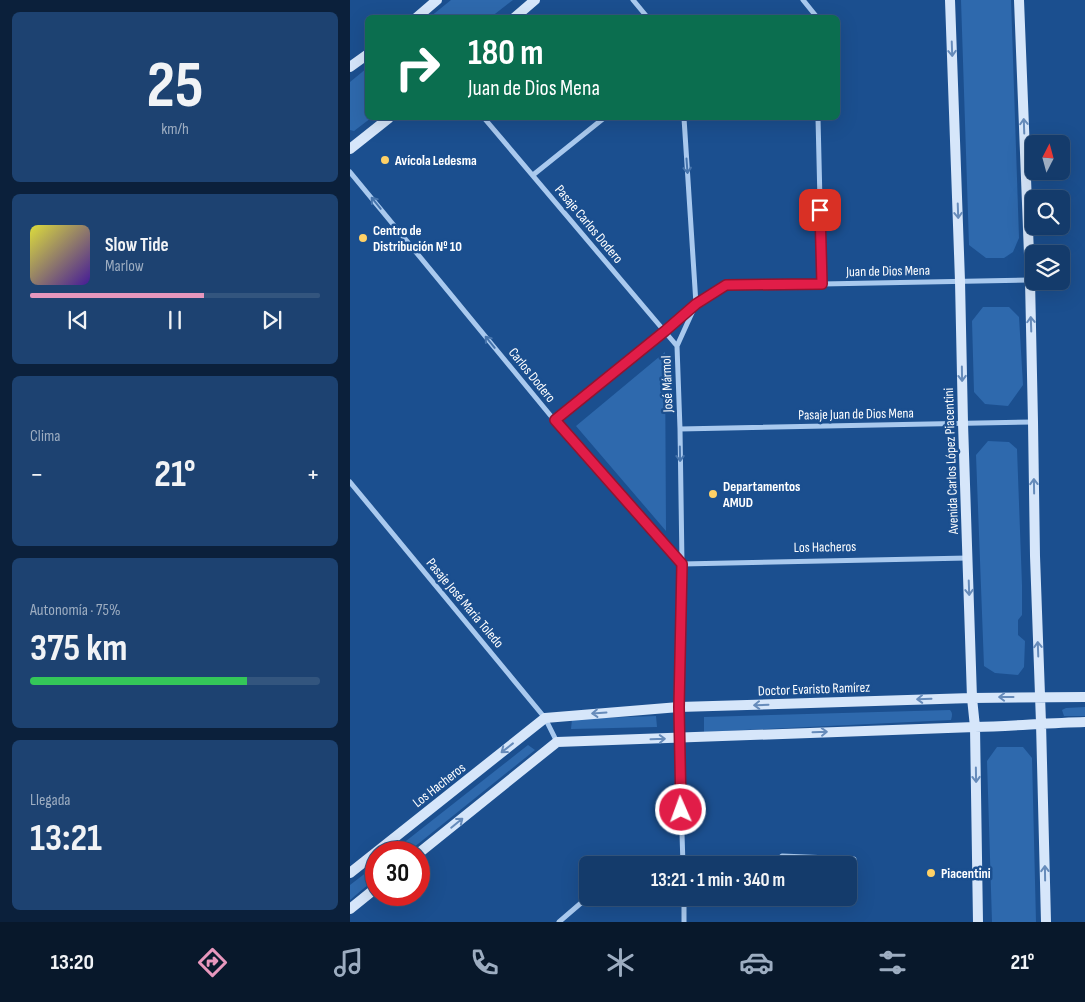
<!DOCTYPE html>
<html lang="es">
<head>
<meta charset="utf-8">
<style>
	body { margin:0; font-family:"Sofia Sans Condensed",sans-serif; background:#1d4271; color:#f1f3f6; height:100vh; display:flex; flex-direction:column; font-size:19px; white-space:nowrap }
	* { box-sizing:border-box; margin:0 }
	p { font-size:16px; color:#9dadc1 }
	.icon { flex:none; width:28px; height:28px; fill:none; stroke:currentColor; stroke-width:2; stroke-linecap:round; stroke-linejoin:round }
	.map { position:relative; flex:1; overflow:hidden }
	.side { display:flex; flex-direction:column; gap:12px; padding:12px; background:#0b203b; width:350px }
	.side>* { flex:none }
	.guide { position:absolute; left:15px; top:15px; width:475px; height:105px; border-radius:8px; box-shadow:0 5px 20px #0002,0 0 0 1px #33557e; background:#0b6e4f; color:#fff; overflow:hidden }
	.needle { width:32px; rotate:6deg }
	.controls { position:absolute; left:675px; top:135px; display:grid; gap:10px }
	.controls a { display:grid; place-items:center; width:45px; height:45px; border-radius:8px; background:#143b6b; box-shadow:0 5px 20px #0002,0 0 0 1px #33557e; font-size:25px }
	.speed { position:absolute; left:15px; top:841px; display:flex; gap:10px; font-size:25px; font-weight:700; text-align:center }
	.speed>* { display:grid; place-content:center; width:65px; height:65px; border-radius:50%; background:#143b6b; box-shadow:0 5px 20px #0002,0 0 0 1px #33557e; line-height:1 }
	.speed .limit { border:8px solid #d22; background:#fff; color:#111 }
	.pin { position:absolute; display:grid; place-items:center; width:42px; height:42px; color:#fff; margin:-21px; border-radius:10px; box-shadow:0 2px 8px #0006 }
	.me { position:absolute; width:55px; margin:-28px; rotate:358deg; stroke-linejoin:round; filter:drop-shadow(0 0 4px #0008) }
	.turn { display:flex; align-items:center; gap:18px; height:105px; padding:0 20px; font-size:22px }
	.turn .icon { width:65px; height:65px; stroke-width:2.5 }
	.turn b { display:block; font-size:35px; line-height:42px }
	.big { font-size:38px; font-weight:700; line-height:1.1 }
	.side .widget { flex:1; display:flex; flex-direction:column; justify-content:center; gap:8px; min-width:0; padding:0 18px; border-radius:8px; background:#1d4271 }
	.side .dial { align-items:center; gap:0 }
	.dial b { font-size:65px; line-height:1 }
	.song { display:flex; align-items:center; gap:15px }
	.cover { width:60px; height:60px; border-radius:8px; background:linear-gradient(135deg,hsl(60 70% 55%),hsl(260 70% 35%)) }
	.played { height:5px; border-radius:2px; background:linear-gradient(90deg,#e797bd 60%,#33557e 60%) }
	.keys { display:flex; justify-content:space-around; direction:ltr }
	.heat { display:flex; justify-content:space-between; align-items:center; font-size:28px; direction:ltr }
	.charge { height:8px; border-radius:4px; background:linear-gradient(90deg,#34c759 75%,#33557e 0) }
	.trip { position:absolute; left:229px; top:856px; width:278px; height:50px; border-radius:8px; background:#143b6b; box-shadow:0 5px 20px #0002,0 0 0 1px #33557e; font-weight:700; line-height:50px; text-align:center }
	.tabs { display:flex; height:80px; justify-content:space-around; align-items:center; background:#08182b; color:#9dadc1 }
	.tabs .icon { width:35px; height:35px }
	.tabs .on { color:#e797bd }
	.tabs b { font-size:22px; color:#f1f3f6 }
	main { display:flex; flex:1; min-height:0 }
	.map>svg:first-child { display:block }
	.green { fill:#2e69ad }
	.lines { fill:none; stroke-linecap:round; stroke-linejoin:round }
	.street { stroke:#a9c9ee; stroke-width:5 }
	.secondary { stroke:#d6e6fa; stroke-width:10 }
	.oneway { stroke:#668bba }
	.oneway2 { stroke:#4674ac }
	.route-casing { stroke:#92132f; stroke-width:12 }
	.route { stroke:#e11d48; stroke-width:9 }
	.poi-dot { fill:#ffd166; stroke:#1b4f8f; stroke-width:2 }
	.labels { text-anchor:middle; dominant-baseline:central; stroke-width:5; stroke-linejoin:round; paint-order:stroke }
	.poi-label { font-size:14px; font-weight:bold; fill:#fff; stroke:#1b4f8f; text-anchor:start }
	.street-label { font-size:14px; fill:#fff; stroke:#1b4f8f }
</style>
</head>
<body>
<main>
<section class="side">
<div class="widget dial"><b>25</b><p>km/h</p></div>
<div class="widget">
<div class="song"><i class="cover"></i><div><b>Slow Tide</b><p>Marlow</p></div></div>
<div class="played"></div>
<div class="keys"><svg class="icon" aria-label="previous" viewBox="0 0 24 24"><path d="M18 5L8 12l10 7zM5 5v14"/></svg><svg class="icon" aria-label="pause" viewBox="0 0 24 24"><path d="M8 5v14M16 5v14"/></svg><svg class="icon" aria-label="next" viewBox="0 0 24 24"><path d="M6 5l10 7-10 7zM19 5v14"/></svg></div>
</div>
<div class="widget"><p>Clima</p>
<div class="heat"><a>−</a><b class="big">21°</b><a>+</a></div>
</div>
<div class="widget"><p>Autonomía · 75%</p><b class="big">375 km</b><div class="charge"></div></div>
<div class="widget"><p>Llegada</p><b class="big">13:21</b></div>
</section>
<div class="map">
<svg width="735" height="922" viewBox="0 0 735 922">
	<rect width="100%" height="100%" fill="#1b4f8f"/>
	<path class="green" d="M101 0H163L141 17H80Z
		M611 0H661L669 238 663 252 654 258H636L619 245Z
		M17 68 18 118H21L4 131 0 130V82Z
		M633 307H659L669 317 673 385 658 406 635 404 624 392 622 321Z
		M315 352 316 531 226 426Z
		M638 441 659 442 667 449 672 585V615L668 620V635L675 641 674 667 668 675 645 673 634 666 626 455Z
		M735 707V716H714L712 710 716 708Z
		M600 710C603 713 602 716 601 720L354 732V717Z
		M306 716 307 727 221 729 222 719Z
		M178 745 185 750 58 852H42Z
		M647 747H673L682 758 686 922H642L637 761Z
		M26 865V878L0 900V885Z"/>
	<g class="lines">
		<path class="street" d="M283 0 298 18
			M453 0 466 16V18
			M134 118 327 346
			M468 118 472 284
			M0 172 205 421 331 564
			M183 175 254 118
			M205 421 346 304 377 285 472 284 679 280
			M330 429 683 422
			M0 482 195 718 207 742
			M332 564 618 558
			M333 865 329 738 332 564 330 429 327 346 346 304 334 118
			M423 865 432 856 504 859 502 892H498
			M334 898V922
			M209 922 238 897"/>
		<path class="secondary" d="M600 0 610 281 613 423 622 698 625 727 628 922
			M669 0 680 280 683 422 685 556 691 723 696 922
			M66 18 87 0
			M164 18 185 0
			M0 67 18 54
			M0 149 39 118
			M69 853 207 742 625 727C662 726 698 723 735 722
			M0 873 195 718 329 707 622 698 735 697
			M0 909 26 888"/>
	</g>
	<defs><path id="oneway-shaft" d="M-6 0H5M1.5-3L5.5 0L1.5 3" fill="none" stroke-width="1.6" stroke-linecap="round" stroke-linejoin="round" transform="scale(1.25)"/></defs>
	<g class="oneway">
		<use href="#oneway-shaft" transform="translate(602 49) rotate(88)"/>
		<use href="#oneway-shaft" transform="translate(674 126) rotate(-92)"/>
		<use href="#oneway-shaft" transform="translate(608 211) rotate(88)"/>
		<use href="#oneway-shaft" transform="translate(681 324) rotate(-92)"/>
		<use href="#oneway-shaft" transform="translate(612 374) rotate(89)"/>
		<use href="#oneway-shaft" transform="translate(684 486) rotate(-91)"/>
		<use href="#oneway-shaft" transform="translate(619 588) rotate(88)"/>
		<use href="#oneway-shaft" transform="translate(688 649) rotate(-92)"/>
		<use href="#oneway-shaft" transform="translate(656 697) rotate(180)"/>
		<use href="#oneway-shaft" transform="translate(574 699) rotate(178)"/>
		<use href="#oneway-shaft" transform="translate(411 705) rotate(178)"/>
		<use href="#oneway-shaft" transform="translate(249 713) rotate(176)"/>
		<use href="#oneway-shaft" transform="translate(470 732) rotate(-2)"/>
		<use href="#oneway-shaft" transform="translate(308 739) rotate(-2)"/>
		<use href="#oneway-shaft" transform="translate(157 748) rotate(142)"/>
		<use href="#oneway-shaft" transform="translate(626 775) rotate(89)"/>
		<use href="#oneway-shaft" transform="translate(107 823) rotate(-39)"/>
		<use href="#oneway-shaft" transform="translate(695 873) rotate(-91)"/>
	</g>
	<g class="oneway2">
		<use href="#oneway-shaft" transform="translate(337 166) rotate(86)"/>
		<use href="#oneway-shaft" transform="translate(26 203) rotate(-129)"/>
		<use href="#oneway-shaft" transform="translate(140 342) rotate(-129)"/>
		<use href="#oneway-shaft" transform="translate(330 454) rotate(89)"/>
	</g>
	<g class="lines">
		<g class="route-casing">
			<path id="route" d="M331 810 329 707 332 564 205 420 315 331 346 304 376 285 472 284 470 210"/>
		</g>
		<use href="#route" class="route"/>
	</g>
	<g class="poi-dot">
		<circle cx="35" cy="160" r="5"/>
		<circle cx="13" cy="238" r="5"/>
		<circle cx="363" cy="494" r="5"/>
		<circle cx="581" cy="873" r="5"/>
	</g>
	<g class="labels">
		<g class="poi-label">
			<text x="45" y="160">Avícola Ledesma</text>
			<text x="23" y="230">Centro de<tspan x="23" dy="16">Distribución Nº 10</tspan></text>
			<text x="373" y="486">Departamentos<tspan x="373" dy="16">AMUD</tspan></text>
			<text x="591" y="873">Piacentini</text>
		</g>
		<g class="street-label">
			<text transform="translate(239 224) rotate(50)">Pasaje Carlos Dodero</text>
			<text transform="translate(538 271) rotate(-1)">Juan de Dios Mena</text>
			<text transform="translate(182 375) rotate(51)">Carlos Dodero</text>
			<text transform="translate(317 384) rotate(-92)">José Mármol</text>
			<text transform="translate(506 414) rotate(-1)">Pasaje Juan de Dios Mena</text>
			<text transform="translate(601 461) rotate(-92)">Avenida Carlos López Piacentini</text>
			<text transform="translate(475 547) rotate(-1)">Los Hacheros</text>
			<text transform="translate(115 603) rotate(50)">Pasaje José María Toledo</text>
			<text transform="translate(464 689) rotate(-2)">Doctor Evaristo Ramírez</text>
			<text transform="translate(89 785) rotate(-38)">Los Hacheros</text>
		</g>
	</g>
</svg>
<div class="controls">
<a><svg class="needle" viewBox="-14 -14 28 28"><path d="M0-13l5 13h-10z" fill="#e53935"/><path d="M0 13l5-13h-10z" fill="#9dadc1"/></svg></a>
<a><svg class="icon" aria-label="search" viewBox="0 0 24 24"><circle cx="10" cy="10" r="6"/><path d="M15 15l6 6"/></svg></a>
<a><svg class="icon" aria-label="layers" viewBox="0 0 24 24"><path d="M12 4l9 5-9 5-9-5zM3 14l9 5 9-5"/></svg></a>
</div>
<div class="speed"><div class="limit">30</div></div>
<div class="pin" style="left:470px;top:210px;background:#d93025"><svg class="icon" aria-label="arrive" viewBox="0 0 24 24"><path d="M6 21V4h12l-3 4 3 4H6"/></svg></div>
<svg class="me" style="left:331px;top:810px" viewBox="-20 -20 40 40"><circle r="17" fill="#e11d48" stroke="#fff" stroke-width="3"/><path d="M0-11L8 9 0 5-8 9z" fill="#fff"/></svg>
<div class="trip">13:21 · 1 min · 340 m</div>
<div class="guide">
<div class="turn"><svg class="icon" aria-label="right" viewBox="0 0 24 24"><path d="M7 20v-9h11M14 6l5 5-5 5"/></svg><div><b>180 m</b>Juan de Dios Mena</div></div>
</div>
</div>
</main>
<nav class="tabs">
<b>13:20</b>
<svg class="icon on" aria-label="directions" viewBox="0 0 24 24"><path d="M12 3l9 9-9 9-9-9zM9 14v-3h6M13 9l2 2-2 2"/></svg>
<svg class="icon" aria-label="music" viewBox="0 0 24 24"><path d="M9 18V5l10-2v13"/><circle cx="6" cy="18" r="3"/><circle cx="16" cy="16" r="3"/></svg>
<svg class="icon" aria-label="phone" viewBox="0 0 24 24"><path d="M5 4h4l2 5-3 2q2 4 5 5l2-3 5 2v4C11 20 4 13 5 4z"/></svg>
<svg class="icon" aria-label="climate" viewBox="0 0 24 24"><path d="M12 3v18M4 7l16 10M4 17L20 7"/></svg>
<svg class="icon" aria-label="car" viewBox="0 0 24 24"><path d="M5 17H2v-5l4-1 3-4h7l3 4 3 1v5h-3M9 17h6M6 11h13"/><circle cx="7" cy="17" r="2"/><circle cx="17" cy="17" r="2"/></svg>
<svg class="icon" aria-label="filters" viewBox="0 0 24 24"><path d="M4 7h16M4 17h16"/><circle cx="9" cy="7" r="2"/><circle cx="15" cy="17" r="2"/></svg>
<b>21°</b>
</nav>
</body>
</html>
